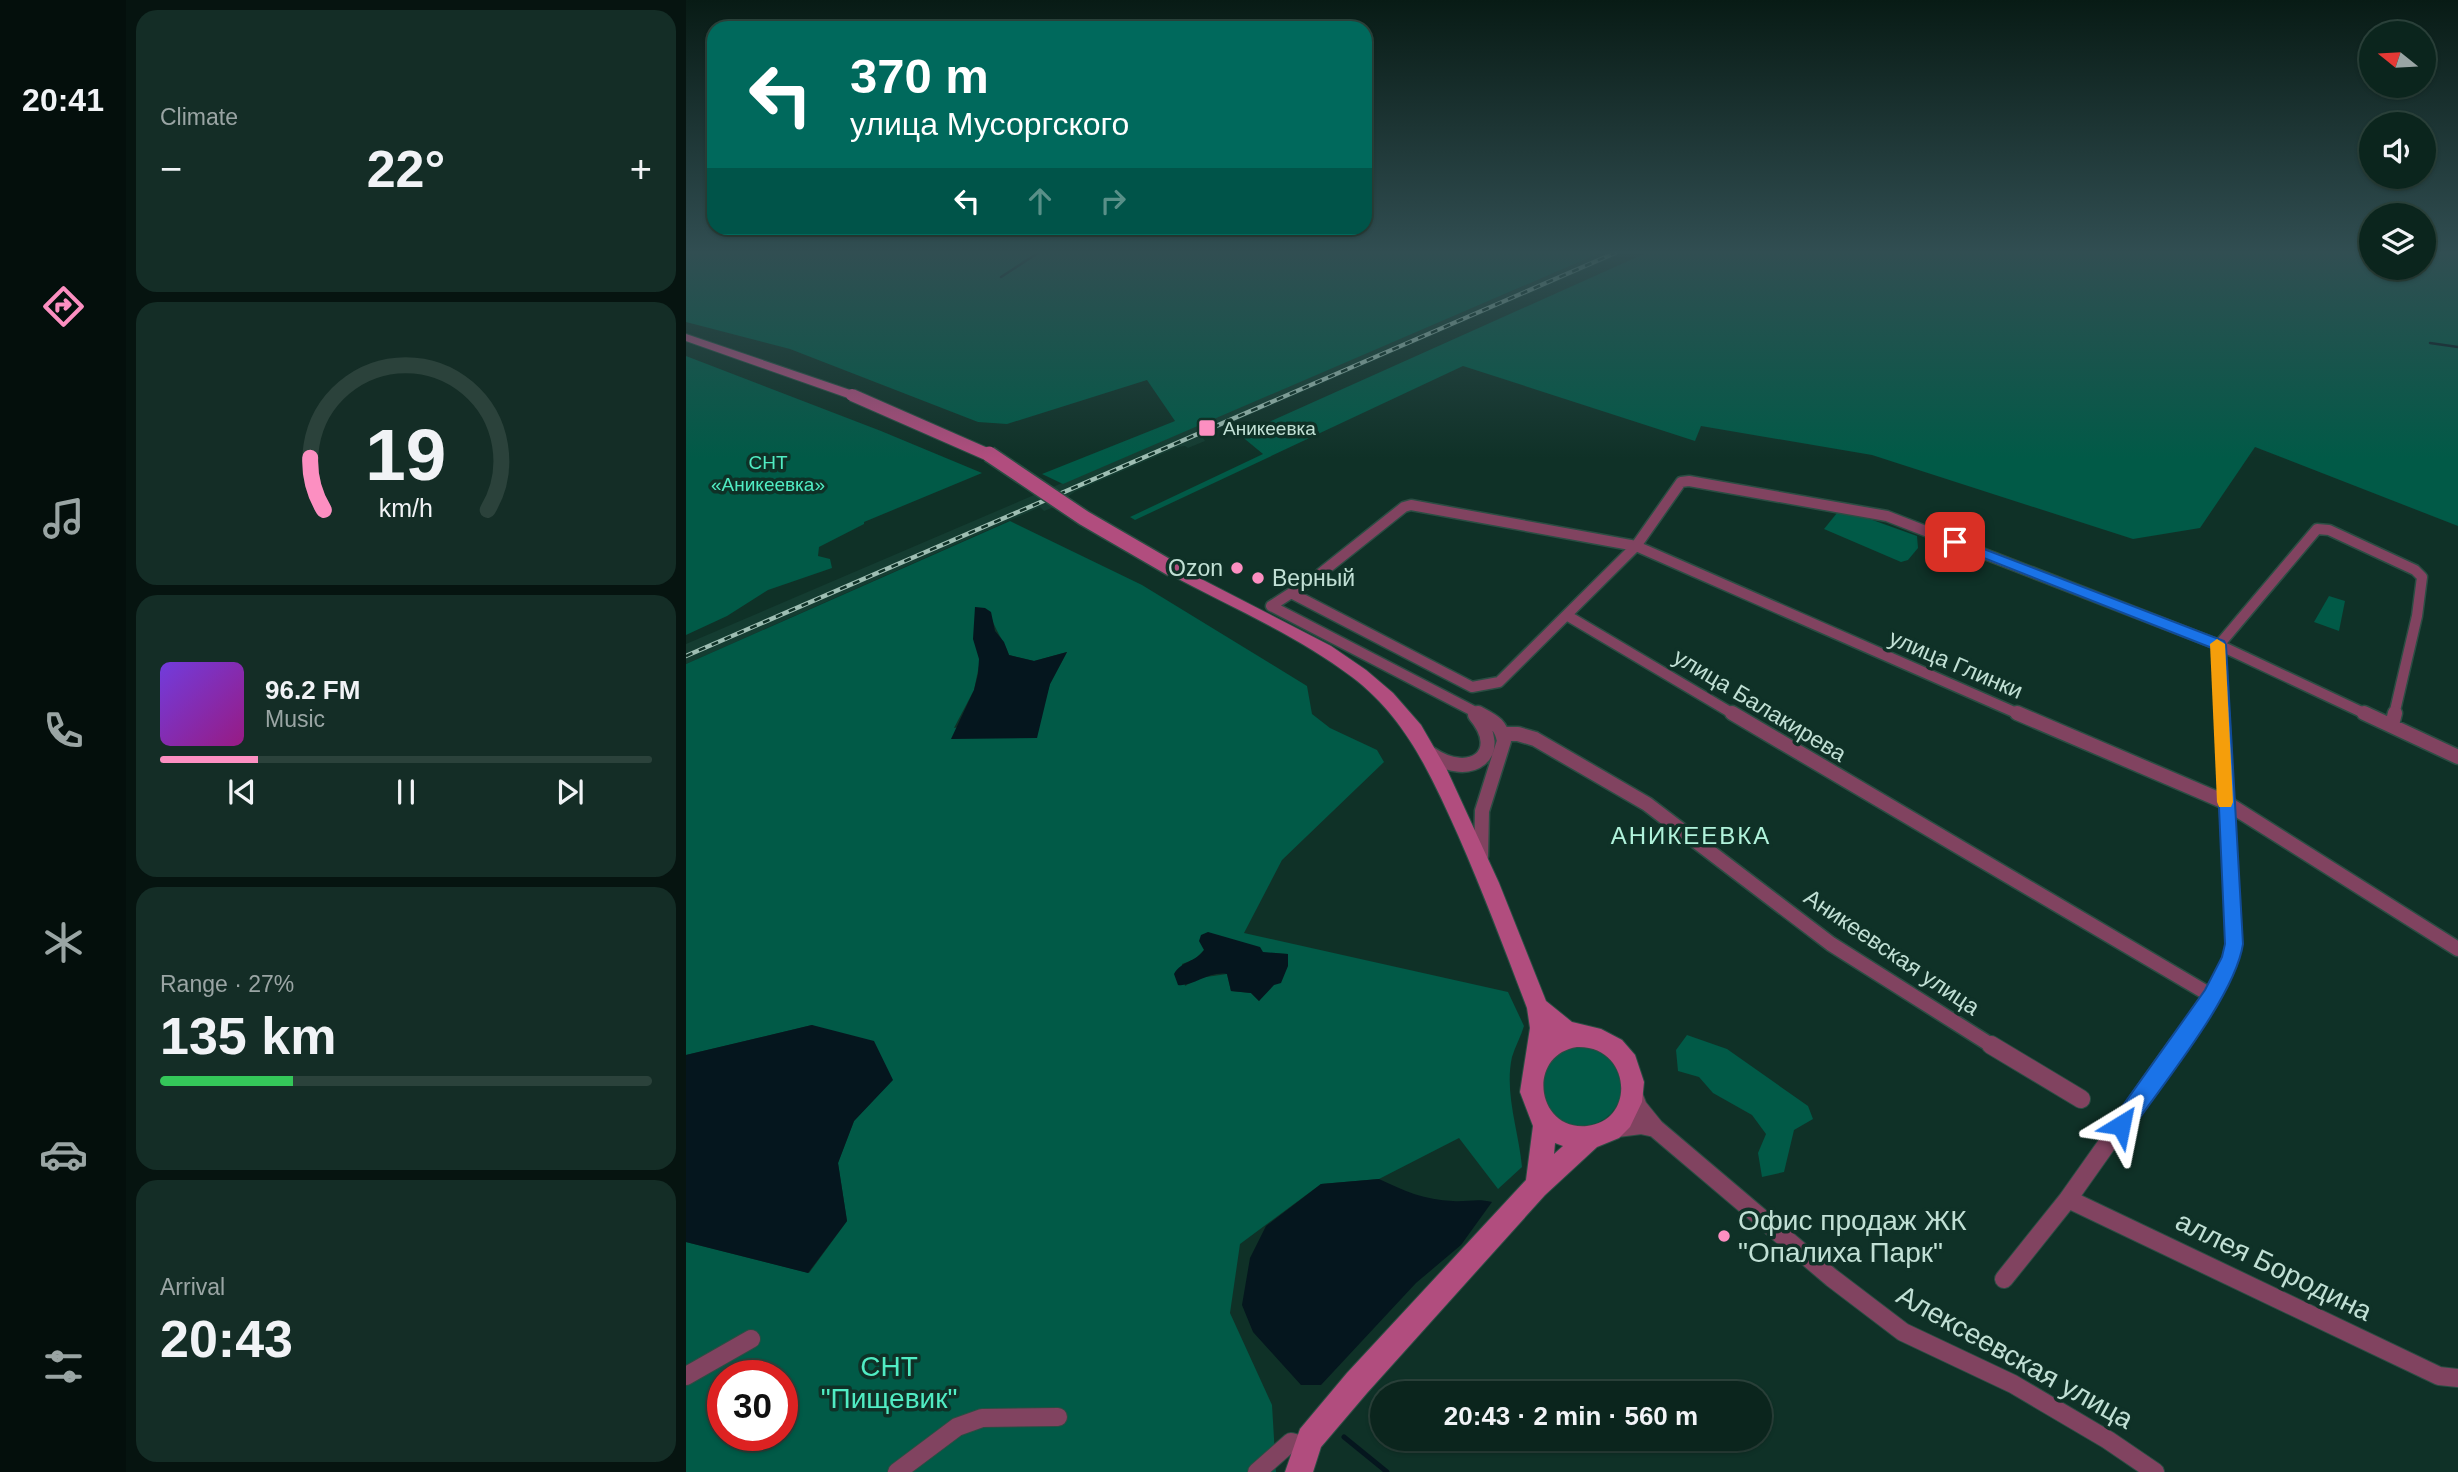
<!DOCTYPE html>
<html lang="en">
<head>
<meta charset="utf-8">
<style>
	body { margin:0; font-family:Arial,sans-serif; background:#142d26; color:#f1f3f6; height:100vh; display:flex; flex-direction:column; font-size:26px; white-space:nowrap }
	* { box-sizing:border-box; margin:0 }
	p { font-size:23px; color:#9aa5a4 }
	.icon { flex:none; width:38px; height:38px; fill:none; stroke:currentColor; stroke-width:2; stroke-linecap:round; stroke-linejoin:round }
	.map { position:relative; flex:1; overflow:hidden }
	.panel { display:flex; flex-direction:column; gap:10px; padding:10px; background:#061410; width:560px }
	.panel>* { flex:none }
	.banner { position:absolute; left:21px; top:21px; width:665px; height:214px; border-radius:21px; box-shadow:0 2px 5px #0004,0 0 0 2px #2b423b; background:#00695c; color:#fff; overflow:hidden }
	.needle { width:46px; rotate:288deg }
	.fabs { position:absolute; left:1673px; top:21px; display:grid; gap:14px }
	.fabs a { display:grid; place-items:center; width:77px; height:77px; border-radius:50%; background:#0b251d; box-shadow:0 2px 5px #0004,0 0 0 2px #2b423b; font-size:35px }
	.speed { position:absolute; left:21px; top:1360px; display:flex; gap:14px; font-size:35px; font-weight:700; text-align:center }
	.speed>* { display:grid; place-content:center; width:91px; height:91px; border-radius:50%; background:#0b251d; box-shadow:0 2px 5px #0004,0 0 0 2px #2b423b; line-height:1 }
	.speed .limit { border:10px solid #d22; background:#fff; color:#111 }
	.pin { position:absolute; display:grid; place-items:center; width:60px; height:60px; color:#fff; margin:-30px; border-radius:14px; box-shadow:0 4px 10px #0006 }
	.me { position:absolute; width:77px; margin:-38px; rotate:35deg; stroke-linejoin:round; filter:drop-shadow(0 0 5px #0008) }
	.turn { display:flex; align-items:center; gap:24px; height:147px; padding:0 28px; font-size:32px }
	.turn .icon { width:91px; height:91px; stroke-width:2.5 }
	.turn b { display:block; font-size:49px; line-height:60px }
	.lanes { display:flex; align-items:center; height:66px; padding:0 28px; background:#0003; justify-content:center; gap:35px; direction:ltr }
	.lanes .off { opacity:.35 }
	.big { font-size:52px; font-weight:700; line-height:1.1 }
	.panel .card { flex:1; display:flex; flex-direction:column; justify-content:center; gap:10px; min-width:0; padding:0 24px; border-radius:21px; background:#142d26 }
	.panel .dial { align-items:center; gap:0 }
	.dial svg { height:182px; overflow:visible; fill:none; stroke:#2b423b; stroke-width:7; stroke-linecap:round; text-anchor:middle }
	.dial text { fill:#f1f3f6; stroke:none }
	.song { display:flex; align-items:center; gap:21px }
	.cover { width:84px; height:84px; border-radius:10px; background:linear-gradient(135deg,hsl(260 70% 55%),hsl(310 70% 35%)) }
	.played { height:7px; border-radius:4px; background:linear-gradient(90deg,#fc8fc1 20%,#2b423b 20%) }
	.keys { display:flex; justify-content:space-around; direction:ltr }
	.heat { display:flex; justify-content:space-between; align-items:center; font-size:38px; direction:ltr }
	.charge { height:10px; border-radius:5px; background:linear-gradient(90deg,#34c759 27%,#2b423b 0) }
	.trip { position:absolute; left:684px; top:1381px; width:402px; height:70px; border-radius:35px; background:#0b251d; box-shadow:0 2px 5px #0004,0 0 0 2px #2b423b; font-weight:700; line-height:70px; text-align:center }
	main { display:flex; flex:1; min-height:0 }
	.dock { display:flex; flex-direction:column; width:126px; justify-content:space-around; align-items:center; background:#040f0c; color:#9aa5a4 }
	.dock .icon { width:49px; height:49px }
	.dock .selected { color:#fc8fc1 }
	.dock b { font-size:32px; color:#f1f3f6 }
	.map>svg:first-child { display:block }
	.built { fill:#143c31 }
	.green { fill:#015a47; fill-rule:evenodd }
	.water { fill:#05161e }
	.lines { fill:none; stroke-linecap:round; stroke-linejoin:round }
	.stream-far1 { stroke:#05161e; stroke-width:2.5 }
	.stream { stroke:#05161e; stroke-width:5 }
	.street-far2-casing { stroke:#2b4d43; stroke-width:13 }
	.street-far1-casing { stroke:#2b4d43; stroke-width:17 }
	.street-casing { stroke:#2b4d43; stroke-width:20 }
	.secondary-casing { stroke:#2b4d43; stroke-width:2 }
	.street-far2 { stroke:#814360; stroke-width:10 }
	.street-far1 { stroke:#814360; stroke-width:14 }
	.street { stroke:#814360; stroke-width:18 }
	.secondary { fill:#b14d7e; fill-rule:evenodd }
	.rail-casing { stroke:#9ebeb3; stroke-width:4.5 }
	.rail { stroke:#0f3127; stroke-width:2.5; stroke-dasharray:7; stroke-linecap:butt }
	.secondary-bridge-far1-casing { stroke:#2b4d43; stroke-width:14; stroke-linecap:butt }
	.secondary-bridge-casing { stroke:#2b4d43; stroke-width:18; stroke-linecap:butt }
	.secondary-bridge-far1 { stroke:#b14d7e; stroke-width:12 }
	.secondary-bridge { stroke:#b14d7e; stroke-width:15 }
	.route { fill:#1a73e8; stroke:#114b97; stroke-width:2 }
	.slow { fill:#f59e0b }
	.poi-dot { fill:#fc8fc1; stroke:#0f3127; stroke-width:2.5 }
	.labels { text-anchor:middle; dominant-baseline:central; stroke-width:7; stroke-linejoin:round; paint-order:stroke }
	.far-poi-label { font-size:19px; fill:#c1e0d5; stroke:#0f3127; text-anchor:start }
	.far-park-label { font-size:19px; fill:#50ecc3; stroke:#0f3127 }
	.poi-label { font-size:23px; fill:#c1e0d5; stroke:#0f3127; text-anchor:end }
	.street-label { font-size:23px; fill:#c1e0d5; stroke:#0f3127 }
	.neighbourhood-label { font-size:24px; letter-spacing:2px; fill:#b1f3dc; stroke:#0f3127 }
	.near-poi-label { font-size:28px; fill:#c1e0d5; stroke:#0f3127; text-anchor:start }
	.near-street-label { font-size:28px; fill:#c1e0d5; stroke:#0f3127 }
	.near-park-label { font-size:28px; fill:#50ecc3; stroke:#0f3127 }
</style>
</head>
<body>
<main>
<nav class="dock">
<b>20:41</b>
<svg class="icon selected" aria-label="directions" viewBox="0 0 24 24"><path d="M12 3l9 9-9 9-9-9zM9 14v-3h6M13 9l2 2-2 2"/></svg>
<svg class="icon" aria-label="music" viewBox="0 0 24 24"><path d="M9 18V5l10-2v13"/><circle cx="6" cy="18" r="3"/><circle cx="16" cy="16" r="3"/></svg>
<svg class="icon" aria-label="phone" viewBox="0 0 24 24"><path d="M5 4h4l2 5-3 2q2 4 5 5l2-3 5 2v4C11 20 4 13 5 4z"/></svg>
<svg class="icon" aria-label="climate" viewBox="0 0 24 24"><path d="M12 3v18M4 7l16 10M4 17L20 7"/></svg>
<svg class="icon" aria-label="car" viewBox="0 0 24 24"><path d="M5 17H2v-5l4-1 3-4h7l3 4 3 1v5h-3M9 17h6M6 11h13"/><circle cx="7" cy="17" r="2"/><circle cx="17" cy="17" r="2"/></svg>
<svg class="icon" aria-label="filters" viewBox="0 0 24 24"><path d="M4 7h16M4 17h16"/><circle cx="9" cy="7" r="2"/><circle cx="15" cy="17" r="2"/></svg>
</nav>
<section class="panel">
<div class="card"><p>Climate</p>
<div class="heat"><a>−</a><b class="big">22°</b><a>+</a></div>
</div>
<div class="card dial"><svg viewBox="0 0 100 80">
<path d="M14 69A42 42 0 1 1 86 69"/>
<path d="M14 69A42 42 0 0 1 8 46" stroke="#fc8fc1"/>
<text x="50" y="56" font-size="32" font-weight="700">19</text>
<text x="50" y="72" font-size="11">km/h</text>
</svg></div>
<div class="card">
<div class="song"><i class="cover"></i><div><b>96.2 FM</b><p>Music</p></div></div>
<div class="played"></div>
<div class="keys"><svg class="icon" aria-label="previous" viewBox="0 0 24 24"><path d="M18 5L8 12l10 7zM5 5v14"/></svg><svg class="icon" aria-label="pause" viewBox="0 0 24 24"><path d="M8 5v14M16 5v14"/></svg><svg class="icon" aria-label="next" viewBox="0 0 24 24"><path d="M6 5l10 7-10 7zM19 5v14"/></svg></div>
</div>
<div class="card"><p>Range · 27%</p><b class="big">135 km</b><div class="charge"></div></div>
<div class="card"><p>Arrival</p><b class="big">20:43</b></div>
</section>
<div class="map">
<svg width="1772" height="1472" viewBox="0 0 1772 1472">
	<rect width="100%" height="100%" fill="#0f3127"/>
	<path class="built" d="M914 253H937L524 432 517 438 519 441 502 448 499 446 492 447 390 491 368 507 358 511 354 507 0 664V644Z"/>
	<path class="green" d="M0 253H914L377 484 356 474 489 421 461 380 321 424 292 422 104 349 0 322Z
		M960 253H1685V268H1738V253H1772V526L1569 447 1514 528 1447 539 1186 455 1015 426 1009 441 777 366 449 520 444 517 577 454 554 435Z
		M0 356 195 431 296 473 178 522V524L133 547 132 556 144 559 146 568 82 590 41 616 0 635Z
		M1151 513 1181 518 1231 536 1232 548 1222 560 1215 562 1138 529Z
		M324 521 456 585 621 686 626 714 644 728 691 750 698 762 596 860 558 933 822 992 838 1026C835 1036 829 1047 826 1057 818 1093 833 1132 836 1167L812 1189 773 1138 693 1179 635 1184 554 1244 544 1313 586 1405 590 1472H0V1242L123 1273 161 1221 152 1163 168 1121 206 1080 126 1025 0 1055V664ZM304 612C308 630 317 638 323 655L348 661 381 652 364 684 356 709 268 728 288 690ZM518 950 602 954 573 1001 565 993 545 991 541 974 513 978 499 986 496 964 509 959ZM37 1376H96V1435H37Z
		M1643 596 1659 601 1653 631 1628 622Z
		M1001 1035 1041 1049 1122 1106 1127 1119 1108 1130 1098 1172 1076 1177 1072 1153 1080 1134 1066 1115 1027 1093 1013 1077 992 1071 990 1050Z
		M856 1086a40 40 0 1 1 80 0a40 40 0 1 1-80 0Z"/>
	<path class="water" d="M289 607 299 608 305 612 309 631 318 642 323 655 348 661 381 652 364 684 351 738 265 739 288 690 292 674 293 659 287 639Z
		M522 932 574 947 577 952 602 954V966L595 983 588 985 573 1001 565 993 545 991 541 974C522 971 507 987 492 985L488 974C495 961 510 962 518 950L513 941 515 935Z
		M126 1025 188 1041 207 1080 168 1121 152 1163 161 1221 122 1273 0 1242V1055Z
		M693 1179C718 1191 739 1200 767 1201 781 1202 792 1198 806 1202L775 1245 730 1283 635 1385H615L567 1332 556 1305 564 1258 580 1226 635 1184Z"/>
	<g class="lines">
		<path class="stream-far1" d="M315 277 352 253
			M1744 343 1772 347"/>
		<path class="stream" d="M658 1437 701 1472"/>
		<g class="street-far2-casing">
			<path id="street-far2" d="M605 593 786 687 813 682 950 546 995 482 1003 481 1201 516 1533 645 1682 715
				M882 616 1049 715
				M1533 645 1631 529 1643 530 1729 570 1736 577 1731 616 1708 715
				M1533 645 1537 715
				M795 715 585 606 630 577 718 507 725 505 950 546 1335 715"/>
		</g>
		<g class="street-far1-casing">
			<path id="street-far1" d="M792 713C807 721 815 724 818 741L796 811 795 856
				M1046 713 1526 996
				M1331 713 1539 802 1772 949
				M1678 713 1772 757
				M1706 725 1709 713
				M818 734H832L849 739 961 804 1145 944 1308 1047
				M745 754C784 781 822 754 789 715
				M1490 1047 1539 973 1548 944 1536 713"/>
		</g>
		<g class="street-casing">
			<path id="street" d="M1305 1045 1395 1099
				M947 1094 952 1107 969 1128 1146 1278 1217 1332 1327 1384 1422 1440 1469 1472
				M931 1128 955 1125 969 1128
				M1382 1199 1753 1376 1772 1378
				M1318 1279 1382 1199 1491 1045
				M0 1376 65 1339
				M211 1472 271 1427 296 1418 372 1417
				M571 1472 605 1442 620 1446"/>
		</g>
		<g class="secondary-casing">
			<path id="secondary" d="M0 334 170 392 172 395 166 399 162 398 0 341Z
				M486 564 645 646 680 670 707 693 735 725 761 770 813 883 860 1001 886 1022 915 1029 936 1040 949 1055 958 1082 956 1102 944 1127 933 1138 911 1147 859 1195 681 1393 635 1447 627 1472H599L614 1429 661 1373 840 1180 847 1126 834 1092 844 1028 841 1008C819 950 797 892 772 835 745 775 720 718 666 677 610 635 543 606 481 573L478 569ZM891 1047C945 1045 951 1121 901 1126 850 1131 840 1055 891 1047ZM869 1143 877 1146 868 1154Z"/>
		</g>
		<use href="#street-far2" class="street-far2"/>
		<use href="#street-far1" class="street-far1"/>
		<use href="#street" class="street"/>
		<use href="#secondary" class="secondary"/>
		<g class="rail-casing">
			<path id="rail" d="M0 656 929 253"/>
		</g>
		<use href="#rail" class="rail"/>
		<g class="secondary-bridge-far1-casing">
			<path id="secondary-bridge-far1" d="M166 395 305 456"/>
		</g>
		<g class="secondary-bridge-casing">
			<path id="secondary-bridge" d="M303 454 398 518 486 569"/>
		</g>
		<use href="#secondary-bridge-far1" class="secondary-bridge-far1"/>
		<use href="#secondary-bridge" class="secondary-bridge"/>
	</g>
	<linearGradient id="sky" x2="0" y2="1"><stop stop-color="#081b15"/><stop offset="0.55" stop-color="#314e52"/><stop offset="1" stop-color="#314e52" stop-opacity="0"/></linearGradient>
	<rect width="1772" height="459" fill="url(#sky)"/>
	<path class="route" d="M1269 538 1538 641 1540 645 1557 944C1549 997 1475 1086 1443 1133L1435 1136 1428 1133 1425 1125 1428 1118 1519 990 1536 957 1539 944 1526 648 1265 545V539Z"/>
	<path class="slow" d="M1531 639 1539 644 1547 802 1545 807H1533L1531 802 1524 644Z"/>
	<g class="poi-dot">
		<rect x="512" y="419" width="18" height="18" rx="3.5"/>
		<circle cx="551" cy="568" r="7"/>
		<circle cx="572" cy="578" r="7"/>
		<circle cx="1038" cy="1236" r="7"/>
	</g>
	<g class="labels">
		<g class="far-poi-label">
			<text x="537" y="428">Аникеевка</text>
		</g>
		<g class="far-park-label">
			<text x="82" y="462">СНТ<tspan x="82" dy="22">«Аникеевка»</tspan></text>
		</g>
		<g class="poi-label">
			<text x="537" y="568">Ozon</text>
			<text x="586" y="578" text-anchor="start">Верный</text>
		</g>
		<g class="street-label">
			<text transform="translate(1270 664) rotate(23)">улица Глинки</text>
			<text transform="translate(1074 705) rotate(31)">улица Балакирева</text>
			<text transform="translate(1206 952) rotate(34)">Аникеевская улица</text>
		</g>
		<g class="neighbourhood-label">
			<text x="1005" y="835">АНИКЕЕВКА</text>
		</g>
		<g class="near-poi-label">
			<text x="1052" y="1220">Офис продаж ЖК<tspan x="1052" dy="32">"Опалиха Парк"</tspan></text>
		</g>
		<g class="near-street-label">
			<text transform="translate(1588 1266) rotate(26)">аллея Бородина</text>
			<text transform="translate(1329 1357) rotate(29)">Алексеевская улица</text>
		</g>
		<g class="near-park-label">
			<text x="203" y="1366">СНТ<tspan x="203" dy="32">"Пищевик"</tspan></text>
		</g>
	</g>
</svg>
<div class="fabs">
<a><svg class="needle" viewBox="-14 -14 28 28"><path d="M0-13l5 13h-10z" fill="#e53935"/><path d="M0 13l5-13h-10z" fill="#9aa5a4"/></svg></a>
<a><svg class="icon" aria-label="sound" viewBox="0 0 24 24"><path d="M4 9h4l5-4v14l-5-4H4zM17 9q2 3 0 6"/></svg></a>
<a><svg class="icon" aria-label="layers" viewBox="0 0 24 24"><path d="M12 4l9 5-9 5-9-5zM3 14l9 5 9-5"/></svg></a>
</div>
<div class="speed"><div class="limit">30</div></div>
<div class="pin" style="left:1269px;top:542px;background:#d93025"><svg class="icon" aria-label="arrive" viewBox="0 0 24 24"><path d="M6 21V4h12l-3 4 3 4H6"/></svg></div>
<svg class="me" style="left:1435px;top:1125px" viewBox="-20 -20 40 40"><path d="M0-17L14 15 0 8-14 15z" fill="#1a73e8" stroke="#fff" stroke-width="4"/></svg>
<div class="trip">20:43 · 2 min · 560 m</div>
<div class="banner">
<div class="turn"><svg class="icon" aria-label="left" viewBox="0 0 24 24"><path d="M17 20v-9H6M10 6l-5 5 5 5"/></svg><div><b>370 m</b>улица Мусоргского</div></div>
<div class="lanes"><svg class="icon" aria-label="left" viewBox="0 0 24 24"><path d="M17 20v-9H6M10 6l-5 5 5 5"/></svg><svg class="icon off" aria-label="ahead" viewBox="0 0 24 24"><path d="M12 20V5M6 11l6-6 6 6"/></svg><svg class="icon off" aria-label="right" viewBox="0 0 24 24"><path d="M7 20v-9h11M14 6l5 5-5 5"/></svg></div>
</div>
</div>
</main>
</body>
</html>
